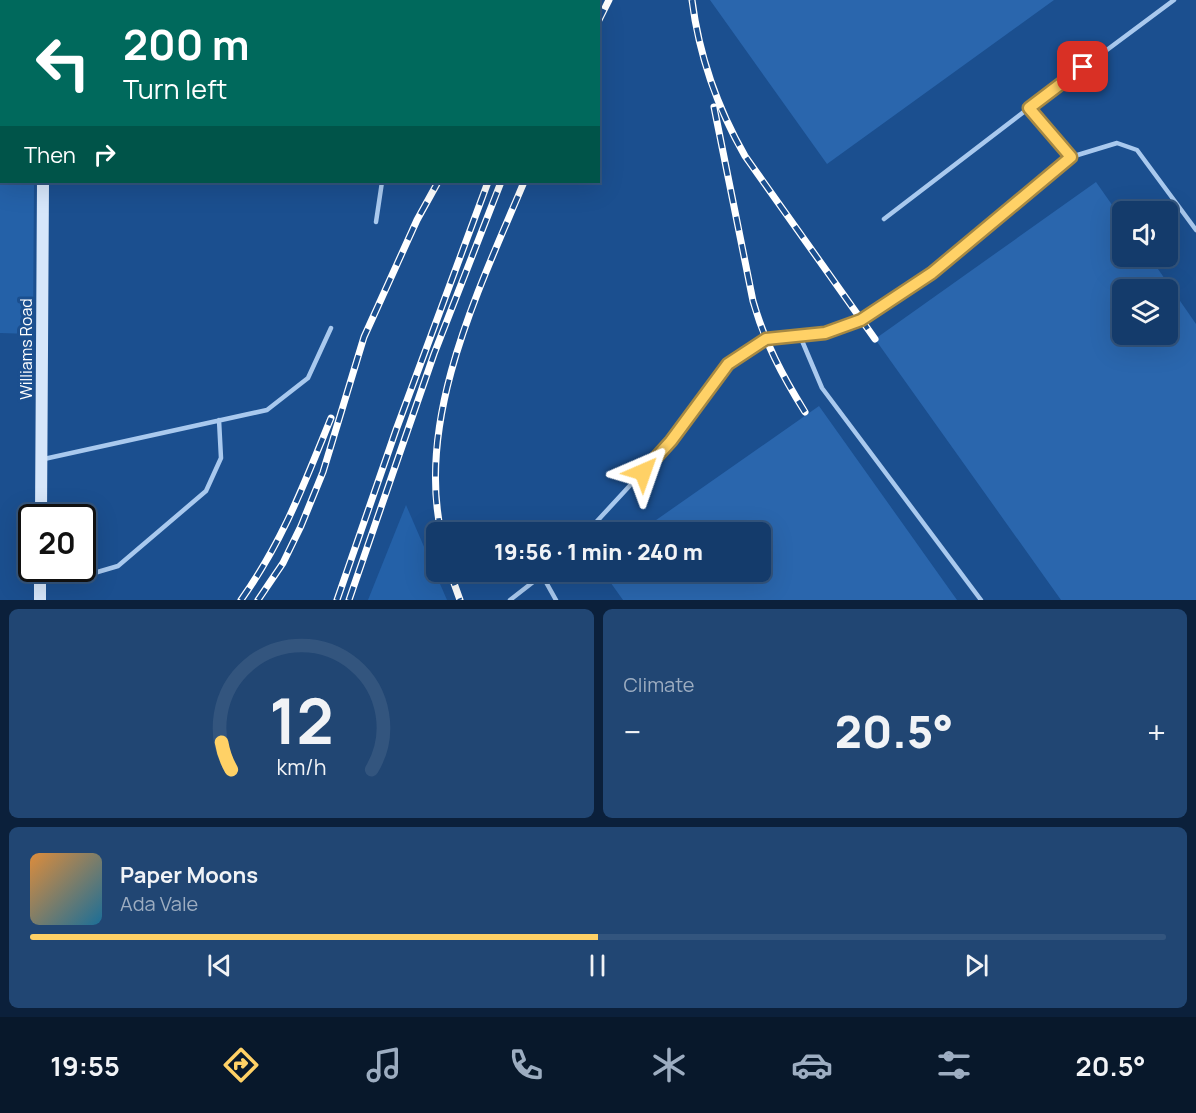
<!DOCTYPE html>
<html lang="en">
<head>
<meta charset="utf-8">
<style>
	body { margin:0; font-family:Manrope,sans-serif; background:#214673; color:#f1f3f6; height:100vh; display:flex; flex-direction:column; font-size:22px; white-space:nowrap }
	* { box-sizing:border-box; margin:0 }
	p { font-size:20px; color:#9dadc1 }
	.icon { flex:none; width:33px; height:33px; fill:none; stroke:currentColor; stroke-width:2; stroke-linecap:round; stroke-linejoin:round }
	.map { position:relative; height:600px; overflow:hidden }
	.details { display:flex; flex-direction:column; gap:9px; padding:9px; background:#0b203b; flex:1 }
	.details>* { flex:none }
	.top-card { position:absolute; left:0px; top:0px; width:600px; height:183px; box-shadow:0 6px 24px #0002,0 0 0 2px #33557e; background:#00695c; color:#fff; overflow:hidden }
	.controls { position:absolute; left:1112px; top:201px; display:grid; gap:12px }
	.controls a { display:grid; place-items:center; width:66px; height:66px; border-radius:9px; background:#143b6b; box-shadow:0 6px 24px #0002,0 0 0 2px #33557e; font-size:30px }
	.speed { position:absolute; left:18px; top:504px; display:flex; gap:12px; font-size:30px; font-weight:700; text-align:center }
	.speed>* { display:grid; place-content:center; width:78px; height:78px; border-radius:50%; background:#143b6b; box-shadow:0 6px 24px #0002,0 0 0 2px #33557e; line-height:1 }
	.speed .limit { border:3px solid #111; border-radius:9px; background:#fff; color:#111 }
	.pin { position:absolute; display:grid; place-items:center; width:51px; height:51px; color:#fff; margin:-26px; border-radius:12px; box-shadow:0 3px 9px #0006 }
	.me { position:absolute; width:66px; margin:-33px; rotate:43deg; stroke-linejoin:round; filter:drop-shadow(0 0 4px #0008) }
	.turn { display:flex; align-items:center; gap:21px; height:126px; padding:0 24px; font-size:27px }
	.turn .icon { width:78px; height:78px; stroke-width:2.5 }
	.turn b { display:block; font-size:42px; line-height:51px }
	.then { display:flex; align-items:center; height:57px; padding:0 24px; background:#0003; gap:12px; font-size:22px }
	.big { font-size:45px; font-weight:800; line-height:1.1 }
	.details .tile { flex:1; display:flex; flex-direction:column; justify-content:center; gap:9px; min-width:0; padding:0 21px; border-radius:9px; background:#214673 }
	.details .dial { align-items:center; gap:0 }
	.dial svg { height:156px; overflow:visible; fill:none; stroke:#33557e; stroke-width:7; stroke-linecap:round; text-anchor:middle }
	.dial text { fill:#f1f3f6; stroke:none }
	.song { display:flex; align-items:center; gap:18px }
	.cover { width:72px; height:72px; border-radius:9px; background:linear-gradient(135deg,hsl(30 70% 55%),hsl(200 70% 35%)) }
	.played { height:6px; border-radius:3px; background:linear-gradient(90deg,#ffd166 50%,#33557e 50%) }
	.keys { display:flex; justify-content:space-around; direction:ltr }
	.heat { display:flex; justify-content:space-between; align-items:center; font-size:33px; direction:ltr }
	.details .tiles { flex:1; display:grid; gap:9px; grid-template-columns:1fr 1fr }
	.tile:last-child { grid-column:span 2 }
	.trip { position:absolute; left:426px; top:522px; width:345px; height:60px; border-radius:9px; background:#143b6b; box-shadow:0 6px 24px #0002,0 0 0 2px #33557e; font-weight:800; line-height:60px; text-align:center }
	.menu { display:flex; height:96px; justify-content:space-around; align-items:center; background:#08182b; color:#9dadc1 }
	.menu .icon { width:42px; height:42px }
	.menu .current { color:#ffd166 }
	.menu b { font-size:27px; color:#f1f3f6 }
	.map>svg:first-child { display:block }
	.green { fill:#2461a8 }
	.building { fill:#2a66ad; fill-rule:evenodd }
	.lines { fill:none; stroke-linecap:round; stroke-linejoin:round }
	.lane { stroke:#a9c9ee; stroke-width:4.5 }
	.secondary { stroke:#d6e6fa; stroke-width:12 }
	.rail-casing { stroke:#fff; stroke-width:7 }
	.rail { stroke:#1b4f8f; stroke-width:4.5; stroke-dasharray:14; stroke-linecap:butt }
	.route-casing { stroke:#a68842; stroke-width:15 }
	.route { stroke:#ffd166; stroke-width:10 }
	.labels { text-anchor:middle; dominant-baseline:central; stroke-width:6; stroke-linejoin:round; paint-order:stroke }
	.street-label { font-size:16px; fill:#fff; stroke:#1b4f8f }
</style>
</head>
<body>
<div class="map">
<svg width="1196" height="600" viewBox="0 0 1196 600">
	<rect width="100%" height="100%" fill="#1b4f8f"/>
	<path class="green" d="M0 0H36L2 2V182H34L33 334 0 333Z
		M406 505 447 600H368Z"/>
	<path class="building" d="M710 0H1054L827 164Z
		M1096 182 1122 219V256H1149L1196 324V600H1061L875 339ZM1122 290H1167V334H1122Z
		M819 406 957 600H623L603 572H760V532H639Z"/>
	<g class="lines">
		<path class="lane" d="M118 2 120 0
			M380 2 381 0
			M1029 108 1071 157
			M884 219 1029 108 1174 0
			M376 222 382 182
			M800 336 822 388 981 600
			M44 459 267 410 308 378 331 328
			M587 532 671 441 728 364 766 340 825 333 862 320 932 273 1071 157 1117 143 1137 150 1196 230
			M542 575 556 600
			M42 578 84 576 118 566 206 491 221 458 219 420
			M510 600 546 572"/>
		<path class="secondary" d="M44 2V0
			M41 518 43 182
			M40 600V568"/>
		<g class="rail-casing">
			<path id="rail" d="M692 0C699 55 717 107 745 156L875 339
				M559 2 560 0
				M572 2 573 0
				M583 2V0
				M598 22 609 0
				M714 107 753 301C765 343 782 375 805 412
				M441 532C416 416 480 287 524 182
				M450 572 460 600
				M241 600C283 541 304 484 331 418
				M258 600 283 563 301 526 323 472 364 337 417 220 438 182
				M337 600 396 430 488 182
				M349 600 434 354 501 182"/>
		</g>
		<use href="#rail" class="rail"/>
	</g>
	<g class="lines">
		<g class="route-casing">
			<path id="route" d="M643 472 671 441 728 364 766 339 825 333 861 320 932 273 1071 157 1029 108 1083 67"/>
		</g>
		<use href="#route" class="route"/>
	</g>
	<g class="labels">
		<g class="street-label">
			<text transform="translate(26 349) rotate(-90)">Williams Road</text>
		</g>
	</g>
</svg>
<div class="controls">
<a><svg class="icon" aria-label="sound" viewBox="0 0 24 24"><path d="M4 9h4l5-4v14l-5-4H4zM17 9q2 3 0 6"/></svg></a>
<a><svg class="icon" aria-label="layers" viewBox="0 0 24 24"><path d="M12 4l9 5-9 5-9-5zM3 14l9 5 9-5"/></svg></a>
</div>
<div class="speed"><div class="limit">20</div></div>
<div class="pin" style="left:1083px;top:67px;background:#d93025"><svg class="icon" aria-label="arrive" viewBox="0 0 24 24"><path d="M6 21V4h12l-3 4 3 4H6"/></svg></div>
<svg class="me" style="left:643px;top:472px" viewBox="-20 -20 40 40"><path d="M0-17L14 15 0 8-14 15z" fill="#ffd166" stroke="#fff" stroke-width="4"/></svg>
<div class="trip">19:56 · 1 min · 240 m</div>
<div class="top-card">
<div class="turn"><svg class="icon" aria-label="left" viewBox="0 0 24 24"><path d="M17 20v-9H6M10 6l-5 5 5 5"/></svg><div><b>200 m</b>Turn left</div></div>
<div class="then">Then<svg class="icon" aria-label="right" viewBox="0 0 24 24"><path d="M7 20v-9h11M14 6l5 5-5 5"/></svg></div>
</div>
</div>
<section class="details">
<div class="tiles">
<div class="tile dial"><svg viewBox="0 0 100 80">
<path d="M14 69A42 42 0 1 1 86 69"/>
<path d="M14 69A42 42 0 0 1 9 55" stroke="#ffd166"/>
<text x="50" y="56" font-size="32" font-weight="700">12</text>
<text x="50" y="72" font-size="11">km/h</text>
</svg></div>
<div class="tile"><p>Climate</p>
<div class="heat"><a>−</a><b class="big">20.5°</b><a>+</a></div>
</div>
<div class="tile">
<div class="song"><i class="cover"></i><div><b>Paper Moons</b><p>Ada Vale</p></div></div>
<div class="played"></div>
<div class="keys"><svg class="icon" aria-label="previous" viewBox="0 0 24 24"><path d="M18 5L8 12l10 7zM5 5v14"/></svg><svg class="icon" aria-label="pause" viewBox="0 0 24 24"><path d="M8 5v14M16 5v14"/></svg><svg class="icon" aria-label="next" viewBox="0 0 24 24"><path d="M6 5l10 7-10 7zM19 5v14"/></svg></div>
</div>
</div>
</section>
<nav class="menu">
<b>19:55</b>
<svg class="icon current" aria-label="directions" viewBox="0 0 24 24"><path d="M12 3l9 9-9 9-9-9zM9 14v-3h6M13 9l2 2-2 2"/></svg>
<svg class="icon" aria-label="music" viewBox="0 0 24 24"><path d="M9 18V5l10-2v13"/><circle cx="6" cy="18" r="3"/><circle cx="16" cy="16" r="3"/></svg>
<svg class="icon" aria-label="phone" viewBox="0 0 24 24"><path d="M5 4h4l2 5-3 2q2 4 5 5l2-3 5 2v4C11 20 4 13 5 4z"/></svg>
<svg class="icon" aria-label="climate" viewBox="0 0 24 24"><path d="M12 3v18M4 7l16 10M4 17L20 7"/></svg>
<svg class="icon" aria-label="car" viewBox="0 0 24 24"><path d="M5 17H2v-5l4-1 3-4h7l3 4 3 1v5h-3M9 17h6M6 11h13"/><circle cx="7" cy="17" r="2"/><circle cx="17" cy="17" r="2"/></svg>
<svg class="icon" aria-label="filters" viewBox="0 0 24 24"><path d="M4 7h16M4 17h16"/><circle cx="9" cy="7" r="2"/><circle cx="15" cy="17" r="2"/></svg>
<b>20.5°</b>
</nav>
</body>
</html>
